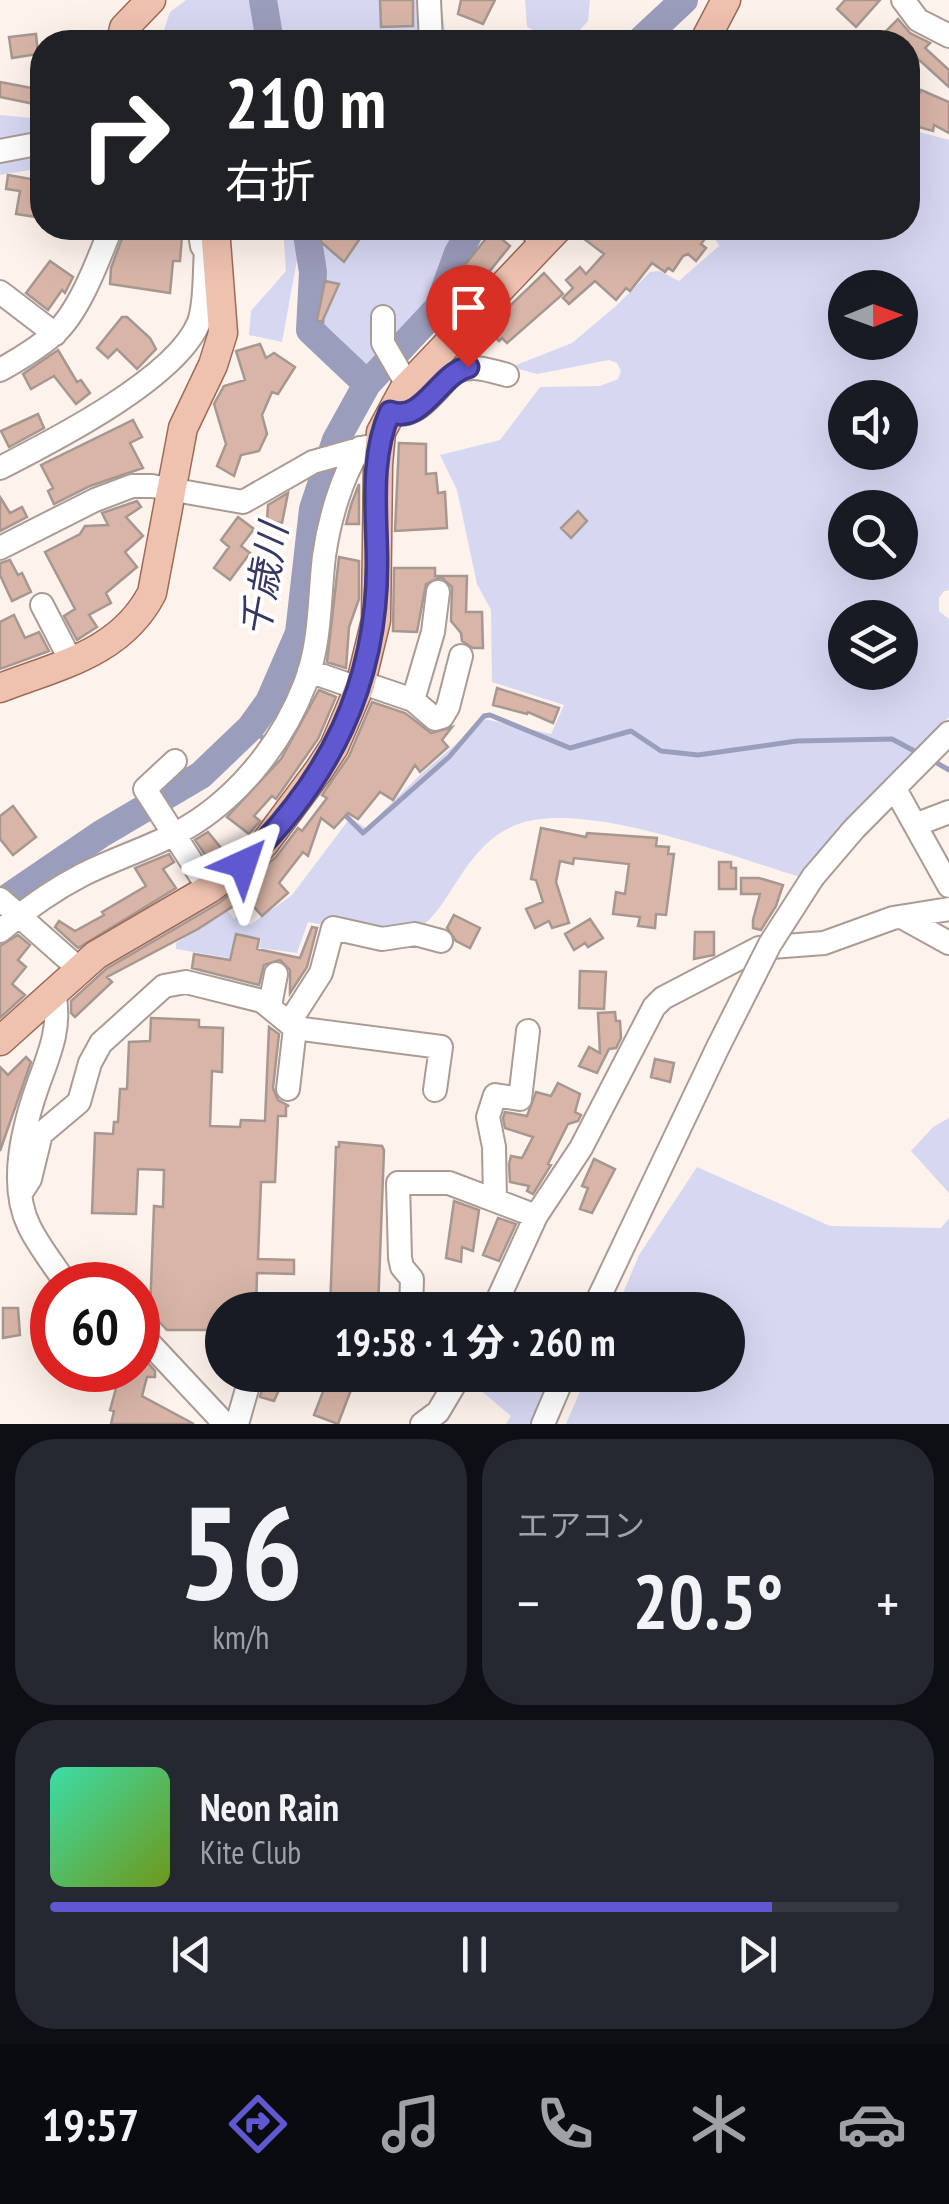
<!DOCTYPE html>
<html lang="ja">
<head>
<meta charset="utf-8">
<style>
	body { margin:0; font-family:"PT Sans Narrow","Noto Sans JP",sans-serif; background:#242831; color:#f1f3f6; height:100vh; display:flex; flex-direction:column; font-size:38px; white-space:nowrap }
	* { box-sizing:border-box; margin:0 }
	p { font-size:32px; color:#9ea1a6 }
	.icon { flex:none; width:55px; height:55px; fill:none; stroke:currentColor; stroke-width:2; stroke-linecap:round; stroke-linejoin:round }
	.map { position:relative; height:1424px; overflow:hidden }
	.side { display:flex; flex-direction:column; gap:15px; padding:15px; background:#0d0f14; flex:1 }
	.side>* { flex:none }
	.banner { position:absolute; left:30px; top:30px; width:890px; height:210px; border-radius:40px; box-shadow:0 10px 40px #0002; background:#202124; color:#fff; overflow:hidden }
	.needle { width:65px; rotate:89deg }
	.controls { position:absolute; left:828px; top:270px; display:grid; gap:20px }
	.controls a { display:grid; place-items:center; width:90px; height:90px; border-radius:50%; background:#171b24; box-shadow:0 10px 40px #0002; font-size:50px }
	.speed { position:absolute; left:30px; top:1262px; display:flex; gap:20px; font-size:50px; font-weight:700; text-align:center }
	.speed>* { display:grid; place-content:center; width:130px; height:130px; border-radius:50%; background:#171b24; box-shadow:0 10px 40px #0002; line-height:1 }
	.speed .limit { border:15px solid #d22; background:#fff; color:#111 }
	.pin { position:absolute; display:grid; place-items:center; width:85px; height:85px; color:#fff; margin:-102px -42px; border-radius:50% 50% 50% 0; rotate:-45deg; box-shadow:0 0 10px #0007 }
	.pin .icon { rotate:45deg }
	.me { position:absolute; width:110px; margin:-55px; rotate:42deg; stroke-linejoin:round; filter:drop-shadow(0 0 8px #0008) }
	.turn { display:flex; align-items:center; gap:35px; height:210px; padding:0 30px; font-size:45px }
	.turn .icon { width:130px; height:130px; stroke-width:2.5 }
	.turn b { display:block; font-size:70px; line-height:85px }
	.big { font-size:75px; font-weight:800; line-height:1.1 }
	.side .card { flex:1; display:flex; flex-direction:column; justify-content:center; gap:15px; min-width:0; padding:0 35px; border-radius:40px; background:#242831 }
	.side .dial { align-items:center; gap:0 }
	.dial b { font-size:130px; line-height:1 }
	.song { display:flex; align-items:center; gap:30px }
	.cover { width:120px; height:120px; border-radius:15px; background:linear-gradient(135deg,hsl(160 70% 55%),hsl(80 70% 35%)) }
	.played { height:10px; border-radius:5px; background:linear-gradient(90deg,#6058d0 85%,#363941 85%) }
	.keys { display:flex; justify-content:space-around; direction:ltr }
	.heat { display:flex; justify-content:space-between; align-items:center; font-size:55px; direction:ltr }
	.side .tiles { flex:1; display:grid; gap:15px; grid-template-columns:1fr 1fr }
	.card:last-child { grid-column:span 2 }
	.trip { position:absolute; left:205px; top:1292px; width:540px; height:100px; border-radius:50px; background:#171b24; box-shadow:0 10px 40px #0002; font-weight:800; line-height:100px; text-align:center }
	.menu { display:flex; height:160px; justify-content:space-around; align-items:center; background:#090b0e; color:#9ea1a6 }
	.menu .icon { width:70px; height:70px }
	.menu .on { color:#6058d0 }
	.menu b { font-size:45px; color:#f1f3f6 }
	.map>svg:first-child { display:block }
	.green { fill:#d6d8f2; fill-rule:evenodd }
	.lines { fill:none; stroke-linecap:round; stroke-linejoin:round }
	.stream { stroke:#9b9dbc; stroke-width:5 }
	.river { stroke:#9b9dbc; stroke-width:28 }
	.building { fill:#d8b5a7; stroke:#a69791; stroke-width:2.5 }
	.minor-casing { stroke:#aa9b95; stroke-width:26 }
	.major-casing { stroke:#9d6b56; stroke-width:31 }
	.minor { stroke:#fff; stroke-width:22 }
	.major { stroke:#efc2b0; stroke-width:28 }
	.minor-bridge-casing { stroke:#aa9b95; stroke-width:26; stroke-linecap:butt }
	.minor-bridge { stroke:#fff; stroke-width:22 }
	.route-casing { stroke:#3e3987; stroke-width:25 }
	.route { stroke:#6058d0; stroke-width:18 }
	.labels { text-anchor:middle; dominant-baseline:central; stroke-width:8; stroke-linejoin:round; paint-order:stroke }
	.water-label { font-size:38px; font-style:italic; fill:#373763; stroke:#fff }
</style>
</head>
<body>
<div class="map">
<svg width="949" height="1424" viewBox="0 0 949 1424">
	<rect width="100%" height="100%" fill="#fef2ec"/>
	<path class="green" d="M186 0H428L442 11 447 42H160L170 12Z
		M525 0H590L588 21 569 42H556L527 27Z
		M0 115 42 119V168L0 175Z
		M908 129 949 140V590L944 591 939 598V611L949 619V717L888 779 803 878C734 857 590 801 521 823 462 842 449 917 415 929 400 933 325 926 308 922L297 953 259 948 261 938 235 933 229 958 176 949V943L228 911 234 919 241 913 250 925 292 895 350 818 366 828 420 775 485 719 551 734 564 705 492 682 491 610 477 584 457 490 440 455 500 440 540 387 600 386 618 379 621 371 617 363 609 360 537 374 511 367 572 343 616 306 650 272 659 271 679 281 719 246 709 228H908ZM845 288H900V342H845ZM845 398H900V452H845ZM845 508H900V562H845ZM845 618H900V672H845Z
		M283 228H473L434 304 367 384 310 330 313 272 308 245 297 260 282 342 249 335 251 311 286 271Z
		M949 1118V1193L911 1151 933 1127Z
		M697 1167 830 1226 941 1228 949 1218V1424H566L587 1375H728V1310H616L639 1255Z
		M490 1375H552L534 1424H506L511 1416 478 1388Z"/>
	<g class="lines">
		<path class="stream" d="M251 727 268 743
			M930 759 949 770
			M342 812 363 833 449 757 484 716 490 715 570 748 631 731 661 751 698 755 797 741 892 739 920 754"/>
		<path class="river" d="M263 0 270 42
			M639 42 684 0
			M367 384 438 308 458 253 472 228
			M0 903 101 834 201 775 251 727 269 702 299 633 313 509 336 440 367 384 310 330 313 272 306 228"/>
	</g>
	<path class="building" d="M380 0H413V26L381 27Z
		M461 0H495L483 24 458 14Z
		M845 0H880L856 27 837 9Z
		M898 19 910 33 930 43 925 48 949 70V87L916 57 908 65V42H875Z
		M36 34 38 54 12 58 9 37Z
		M0 82 37 89 34 104 0 97Z
		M921 90 949 102V133L934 125 933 131 908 124 914 92 919 94Z
		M8 175 42 181 36 217 16 214 20 191 6 189Z
		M126 228H145L144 232 182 236 180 261H173L170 293 110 284 111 268Z
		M330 228H367L344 262 320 241Z
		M591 228H601L617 237 624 228H688L704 240 701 244 706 248 696 261 688 254 683 256 673 271 668 268 665 272 652 263 630 291 626 288 616 300 595 281 569 304 563 298 573 288 566 280 580 267 586 274 604 254 583 238Z
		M492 231 510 246 472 293 455 277Z
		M50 261 73 277 65 293 62 290 48 310 26 293Z
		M544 273 563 294 507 343 502 338 499 341 486 329Z
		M325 281 339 284 322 322 317 320Z
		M122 317H127L150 338 156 349 137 369 117 349 108 358 97 348Z
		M260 344 266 358 274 353 295 367 278 394 272 392 262 415 267 434 259 451 241 455 234 476 217 466 226 444 214 404 224 386 245 380 236 351Z
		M58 350 77 382 81 380 90 393 76 404 54 376 31 389 23 374Z
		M38 414 44 428 9 447 1 431Z
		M133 420 142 437 130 443 143 468 90 486 54 504 48 491 53 488 41 465Z
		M399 443 426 444V474L436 473 438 493 445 492 447 528 395 531Z
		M359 484V524H346L351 505Z
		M288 493 282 523 267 520 268 505Z
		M0 497 10 513 22 507 27 517 0 531Z
		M137 501 141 507 126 517 143 536 125 552 137 567 106 593 111 603 89 615 97 627 77 640 64 616 75 609 45 552 80 534 85 526 108 525 102 513Z
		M578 511 587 521 571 538 561 528Z
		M238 517 254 529 241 546 250 553 230 580 214 568 229 547 221 540Z
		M339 557 359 561V599L349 627 346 668 327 662Z
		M10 560 18 575 22 573 31 592 12 601 0 575V563Z
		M394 568H435V576H467L466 612H482L483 648H473L462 641 461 633 451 621 452 587 441 577 426 584 417 632 393 631Z
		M14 615 25 638 39 632 49 651 0 669V622Z
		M497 688 559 708 553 723 528 712 527 714 493 705Z
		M319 690 336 697 318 739 276 799 272 796 254 816 260 821 249 834 227 817 281 759Z
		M372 702 405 713 431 733 452 727 442 740 448 747 420 772 415 765 393 800 380 792 358 819 348 813 334 828 321 818 308 856 303 852 279 883 288 893 262 916 246 898 198 929 107 977 112 982 75 1017 71 1013V1001L106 969 219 903 276 857 298 828 302 831 327 798 322 795 349 756Z
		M13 806 36 837 13 855 0 839V816Z
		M541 828 586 837 587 833 657 838 656 846 669 847 668 854H674L666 915 656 914 655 928 638 926 640 917 613 914 616 892 625 894 629 864 574 858 573 864 560 861 556 882 569 923 552 928 549 921 535 928 526 909 543 902 536 880 531 879Z
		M208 832 226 854 212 865 195 840Z
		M169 854 174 862 163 869 176 888 78 948 55 927 59 921 75 931 104 915 102 912 146 886 135 868Z
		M719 862H731V868H736V889H719Z
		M741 878H759L783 885 776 906 761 930 753 928V920L760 894H741Z
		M454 915 480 928 470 948 456 941 447 928Z
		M590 919 603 938 588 947 585 943 574 950 565 934Z
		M312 927 317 928 307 967 290 993V970L280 960 264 965 259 985 192 968 194 954 230 960 236 934 259 939 257 949 300 958Z
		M695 932H714V955L694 959Z
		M18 935 30 945 18 960 26 967 12 984 25 995 0 1018V946Z
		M580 971 606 972 604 1009 579 1008Z
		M615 1012 616 1021H620L621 1038 616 1048 609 1049 597 1073 579 1066 589 1047 600 1053 598 1013Z
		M151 1018 199 1020V1027L223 1028 222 1072 212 1071 210 1126 240 1127 241 1120 265 1121 269 1027 279 1034 273 1088 278 1100 289 1106H286V1116H278L275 1182H261L258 1259 294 1260V1274L257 1273 256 1310H222V1330H167L150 1312 154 1206 163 1207 164 1170 138 1169 136 1214 92 1213 95 1133 113 1134 114 1122H118L120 1089H127L129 1042 150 1041Z
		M26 1057 31 1062 0 1151V1067L8 1075Z
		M655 1059 674 1063 670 1082 651 1077Z
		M558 1083 580 1094 575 1112 581 1115 578 1121 568 1124 548 1164 551 1165 533 1194 527 1191 529 1186 510 1182 509 1164 511 1156 522 1158 533 1137 505 1128 503 1118 505 1112 527 1116 536 1092 551 1096Z
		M339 1142 382 1146 384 1150 378 1310H330L336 1147H339Z
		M594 1159 615 1169 592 1213 580 1209 588 1188 582 1186Z
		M454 1201 479 1210 473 1251 462 1247 461 1262 446 1258Z
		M498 1218 516 1224 499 1261 483 1255Z
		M3 1308H18L20 1335 3 1338Z
		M138 1361H146L155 1371V1377H147L142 1396 194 1424H111L114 1411 110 1410 121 1370H138Z
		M266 1375H282L284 1379 274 1401 260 1397Z
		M327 1381 351 1390 338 1424 314 1415Z"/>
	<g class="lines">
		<g class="minor-casing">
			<path id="minor" d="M429 0 431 42
				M903 0 918 20 949 36
				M0 151 42 143
				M199 228 202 246 206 252
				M529 228 544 243
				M0 292 55 334
				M383 317V343L408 386
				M0 370C18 360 38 348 54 334 79 313 99 258 111 228
				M390 412C417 422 436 389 454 372 473 364 488 370 507 375
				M0 468C53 441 177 378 199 322 206 302 204 273 206 252L216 249
				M0 548 95 500 132 486H152L243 502 313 462 366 447
				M42 605 71 661
				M309 671 349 685H369L413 700 435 719 442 717 448 707 461 656
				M413 700 433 632 438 592
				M175 761 145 789 209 889
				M895 789 949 886
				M915 825 949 812
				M813 877 854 829 949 733
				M0 899 78 968
				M902 917 949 943
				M0 931C25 910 53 890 82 875 111 860 143 850 173 835 233 805 281 746 305 684 321 643 319 598 324 556 329 521 341 478 360 448
				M54 992C61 1026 51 1050 39 1082 24 1124 8 1183 29 1226 39 1247 55 1266 67 1285
				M270 1006 276 974
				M289 1023 321 973 333 928 382 939 415 934 441 941
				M288 1089 295 1028
				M21 1193 30 1179 41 1134 79 1102 90 1063 101 1043 164 986 186 982 262 1001 295 1028 441 1047 435 1090
				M495 1200 494 1147 488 1117 495 1095 520 1099 528 1031
				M411 1310 412 1279 402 1267 400 1258 398 1183H449L536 1216
				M493 1310 536 1216 581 1148 654 1007 663 998 759 948 824 943 893 918 949 909
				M593 1310 718 1047
				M138 1331 225 1424
				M237 1424 251 1375
				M422 1424 438 1412 460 1375
				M543 1424 564 1375"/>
		</g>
		<g class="major-casing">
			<path id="major" d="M121 42 124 28 151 0
				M704 42 726 0
				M0 688C60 665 121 653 152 593L183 428 213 365 223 333 215 228
				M0 1041 96 955 209 889 243 864 264 844 319 770 334 747 360 686 376 620 378 465 381 432 403 391 558 228"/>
		</g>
		<use href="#minor" class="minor"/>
		<use href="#major" class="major"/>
		<g class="minor-bridge-casing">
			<path id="minor-bridge" d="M718 1047 770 944 813 877"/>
		</g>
		<use href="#minor-bridge" class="minor-bridge"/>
	</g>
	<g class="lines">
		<g class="route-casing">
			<path id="route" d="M243 864C329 780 377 686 377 564 377 515 369 458 390 412 423 424 438 375 468 367"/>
		</g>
		<use href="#route" class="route"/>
	</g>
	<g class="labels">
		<g class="water-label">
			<text transform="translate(263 580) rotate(-80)">千歳川</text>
		</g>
	</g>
</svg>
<div class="controls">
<a><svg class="needle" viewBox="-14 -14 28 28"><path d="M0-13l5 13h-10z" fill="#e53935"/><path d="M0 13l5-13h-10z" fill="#9ea1a6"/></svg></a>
<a><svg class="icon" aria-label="sound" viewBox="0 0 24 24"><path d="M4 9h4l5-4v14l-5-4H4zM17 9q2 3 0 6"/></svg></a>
<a><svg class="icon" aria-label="search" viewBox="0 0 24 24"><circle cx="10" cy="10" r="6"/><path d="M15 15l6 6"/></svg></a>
<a><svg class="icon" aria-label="layers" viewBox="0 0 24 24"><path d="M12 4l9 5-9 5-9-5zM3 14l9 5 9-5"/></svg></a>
</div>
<div class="speed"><div class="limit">60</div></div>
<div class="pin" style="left:468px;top:367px;background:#d93025"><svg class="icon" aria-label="arrive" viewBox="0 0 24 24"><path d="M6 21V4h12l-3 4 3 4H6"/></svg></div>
<svg class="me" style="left:243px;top:864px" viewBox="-20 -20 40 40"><path d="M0-17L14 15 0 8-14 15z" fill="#6058d0" stroke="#fff" stroke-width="4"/></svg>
<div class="trip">19:58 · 1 分 · 260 m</div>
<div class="banner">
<div class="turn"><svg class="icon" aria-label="right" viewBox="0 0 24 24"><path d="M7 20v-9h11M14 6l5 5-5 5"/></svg><div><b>210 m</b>右折</div></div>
</div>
</div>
<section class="side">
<div class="tiles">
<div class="card dial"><b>56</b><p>km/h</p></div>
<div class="card"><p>エアコン</p>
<div class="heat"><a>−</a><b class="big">20.5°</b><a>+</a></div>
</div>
<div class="card">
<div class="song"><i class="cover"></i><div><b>Neon Rain</b><p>Kite Club</p></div></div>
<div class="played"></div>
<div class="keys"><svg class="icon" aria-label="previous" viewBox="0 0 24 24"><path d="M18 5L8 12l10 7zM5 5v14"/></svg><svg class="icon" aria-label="pause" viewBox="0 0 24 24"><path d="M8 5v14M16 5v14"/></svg><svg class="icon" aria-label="next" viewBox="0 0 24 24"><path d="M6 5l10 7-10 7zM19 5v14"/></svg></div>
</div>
</div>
</section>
<nav class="menu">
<b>19:57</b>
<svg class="icon on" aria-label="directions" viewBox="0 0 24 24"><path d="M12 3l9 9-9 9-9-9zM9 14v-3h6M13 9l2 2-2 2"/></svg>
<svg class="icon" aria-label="music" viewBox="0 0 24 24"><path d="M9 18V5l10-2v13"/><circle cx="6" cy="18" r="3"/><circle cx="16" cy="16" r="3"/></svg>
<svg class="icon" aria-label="phone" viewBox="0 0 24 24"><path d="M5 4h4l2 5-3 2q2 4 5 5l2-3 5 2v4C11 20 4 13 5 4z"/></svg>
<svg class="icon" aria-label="climate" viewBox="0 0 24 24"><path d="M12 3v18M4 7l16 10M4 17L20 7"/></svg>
<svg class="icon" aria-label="car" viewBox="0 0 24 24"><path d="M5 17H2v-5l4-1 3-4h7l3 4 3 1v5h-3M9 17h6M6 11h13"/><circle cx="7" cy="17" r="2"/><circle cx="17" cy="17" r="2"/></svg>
</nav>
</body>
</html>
